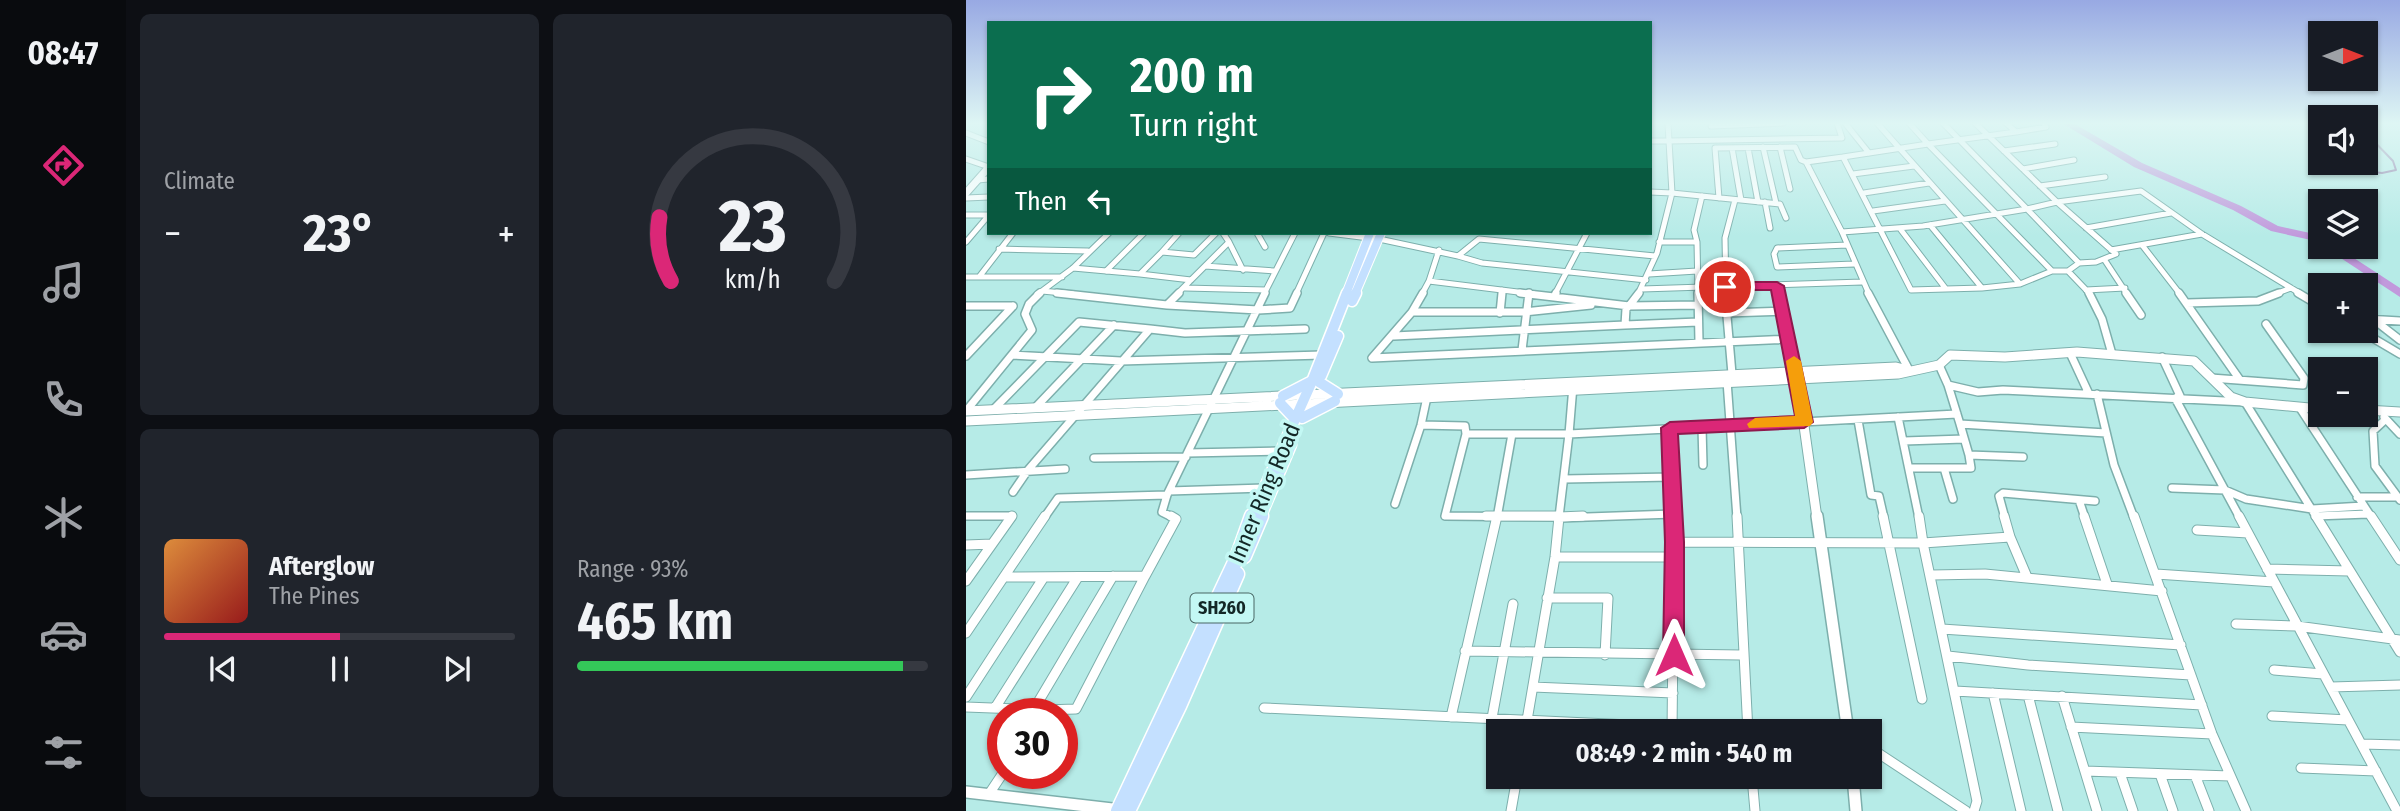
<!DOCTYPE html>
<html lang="en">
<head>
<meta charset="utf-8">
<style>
	body { margin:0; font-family:"Fira Sans Condensed",sans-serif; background:#20242c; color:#f1f3f6; height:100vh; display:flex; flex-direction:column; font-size:26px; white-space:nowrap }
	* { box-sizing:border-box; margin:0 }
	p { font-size:23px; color:#9ea1a6 }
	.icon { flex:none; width:38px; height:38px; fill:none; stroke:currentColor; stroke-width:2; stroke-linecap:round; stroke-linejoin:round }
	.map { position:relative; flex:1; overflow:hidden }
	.details { display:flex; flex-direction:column; gap:14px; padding:14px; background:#0d0f14; width:840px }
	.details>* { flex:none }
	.guide { position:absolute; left:21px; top:21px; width:665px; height:214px; border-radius:0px; box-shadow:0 2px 5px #0004; background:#0b6e4f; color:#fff; overflow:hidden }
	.needle { width:46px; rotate:90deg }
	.tools { position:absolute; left:1342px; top:21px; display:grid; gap:14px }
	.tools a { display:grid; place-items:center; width:70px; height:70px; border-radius:0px; background:#171b24; box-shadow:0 2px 5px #0004; font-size:35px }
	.speed { position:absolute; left:21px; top:698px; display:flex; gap:14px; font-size:35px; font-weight:700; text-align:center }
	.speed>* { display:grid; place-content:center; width:91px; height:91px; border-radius:50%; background:#171b24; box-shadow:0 2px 5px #0004; line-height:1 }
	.speed .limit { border:10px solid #d22; background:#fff; color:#111 }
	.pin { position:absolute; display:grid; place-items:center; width:60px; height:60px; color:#fff; margin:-30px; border:4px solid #fff; border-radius:50%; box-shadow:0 2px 7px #0007 }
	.me { position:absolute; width:77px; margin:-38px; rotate:0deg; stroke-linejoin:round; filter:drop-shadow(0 0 5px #0008) }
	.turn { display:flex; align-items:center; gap:24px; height:147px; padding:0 28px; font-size:32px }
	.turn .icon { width:91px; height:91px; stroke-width:2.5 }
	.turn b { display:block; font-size:49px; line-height:60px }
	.then { display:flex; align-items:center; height:66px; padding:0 28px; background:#0003; gap:14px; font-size:26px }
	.big { font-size:52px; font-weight:700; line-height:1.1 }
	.details .tile { flex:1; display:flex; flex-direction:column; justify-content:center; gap:10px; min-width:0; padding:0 24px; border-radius:10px; background:#20242c }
	.details .dial { align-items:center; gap:0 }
	.dial svg { height:182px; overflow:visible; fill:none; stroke:#363941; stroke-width:7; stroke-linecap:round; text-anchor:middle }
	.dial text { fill:#f1f3f6; stroke:none }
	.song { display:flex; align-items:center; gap:21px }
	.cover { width:84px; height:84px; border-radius:10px; background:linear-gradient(135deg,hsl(30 70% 55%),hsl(0 70% 35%)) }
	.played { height:7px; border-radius:4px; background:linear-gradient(90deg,#db2777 50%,#363941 50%) }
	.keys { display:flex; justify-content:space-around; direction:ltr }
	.heat { display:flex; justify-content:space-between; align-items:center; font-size:38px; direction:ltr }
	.charge { height:10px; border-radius:5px; background:linear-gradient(90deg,#34c759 93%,#363941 0) }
	.details .tiles { flex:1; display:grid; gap:14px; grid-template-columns:repeat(2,1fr) }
	.trip { position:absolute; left:520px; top:719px; width:396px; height:70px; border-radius:0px; background:#171b24; box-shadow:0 2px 5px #0004; font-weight:700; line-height:70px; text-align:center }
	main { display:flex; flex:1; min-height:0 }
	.tabs { display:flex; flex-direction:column; width:126px; justify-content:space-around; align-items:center; background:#090b0e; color:#9ea1a6 }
	.tabs .icon { width:49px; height:49px }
	.tabs .active { color:#db2777 }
	.tabs b { font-size:32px; color:#f1f3f6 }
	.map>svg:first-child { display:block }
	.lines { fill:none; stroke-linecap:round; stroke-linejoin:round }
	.stream { stroke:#8d77a5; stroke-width:2 }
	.river { fill:#c199dc; fill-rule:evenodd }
	.minor-far2-casing { stroke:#7dafac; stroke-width:7 }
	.minor-far1-casing { stroke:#7dafac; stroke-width:10 }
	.minor-casing { stroke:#7dafac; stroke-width:11 }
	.tertiary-far2-casing { stroke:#7dafac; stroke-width:9 }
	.tertiary-far1-casing { stroke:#7dafac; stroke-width:11 }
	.tertiary-casing { stroke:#7dafac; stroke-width:14 }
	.trunk-far2-casing { stroke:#fff; stroke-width:10 }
	.trunk-far1-casing { stroke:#fff; stroke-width:13 }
	.trunk-casing { stroke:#fff; stroke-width:17 }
	.minor-far2 { stroke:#fff; stroke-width:5 }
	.minor-far1 { stroke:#fff; stroke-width:7 }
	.minor { stroke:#fff; stroke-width:9 }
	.tertiary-far2 { stroke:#fff; stroke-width:7 }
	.tertiary-far1 { stroke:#fff; stroke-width:9 }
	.tertiary { stroke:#fff; stroke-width:11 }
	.trunk-far2 { stroke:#c4e0ff; stroke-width:8 }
	.trunk-far1 { stroke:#c4e0ff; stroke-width:10 }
	.trunk { stroke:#c4e0ff; stroke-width:14 }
	.route { fill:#db2777; stroke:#8e194d; stroke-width:2 }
	.slow { fill:#f59e0b }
	.labels { text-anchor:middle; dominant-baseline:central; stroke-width:7; stroke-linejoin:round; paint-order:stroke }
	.shield { fill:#c3f8f4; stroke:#486664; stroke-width:2 }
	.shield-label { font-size:18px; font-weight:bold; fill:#132726 }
	.near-street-label { font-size:23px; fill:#132726; stroke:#c3f8f4 }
</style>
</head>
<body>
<main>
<nav class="tabs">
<b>08:47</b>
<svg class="icon active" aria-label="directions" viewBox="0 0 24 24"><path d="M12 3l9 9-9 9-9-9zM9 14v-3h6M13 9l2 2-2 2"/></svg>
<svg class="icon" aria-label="music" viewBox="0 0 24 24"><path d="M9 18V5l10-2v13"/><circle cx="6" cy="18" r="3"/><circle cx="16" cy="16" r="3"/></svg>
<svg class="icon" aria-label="phone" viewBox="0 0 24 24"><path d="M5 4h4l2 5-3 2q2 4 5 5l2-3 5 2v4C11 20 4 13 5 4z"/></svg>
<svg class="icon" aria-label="climate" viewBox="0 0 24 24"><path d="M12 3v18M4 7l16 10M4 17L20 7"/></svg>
<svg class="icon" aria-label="car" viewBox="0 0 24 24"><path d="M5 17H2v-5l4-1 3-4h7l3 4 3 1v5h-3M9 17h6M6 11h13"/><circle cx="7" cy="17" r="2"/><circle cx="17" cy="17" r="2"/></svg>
<svg class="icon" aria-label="filters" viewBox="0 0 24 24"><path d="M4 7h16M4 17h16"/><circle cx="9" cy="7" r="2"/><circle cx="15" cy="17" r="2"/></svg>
</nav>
<section class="details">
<div class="tiles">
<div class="tile"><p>Climate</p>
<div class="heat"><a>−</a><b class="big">23°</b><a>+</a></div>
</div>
<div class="tile dial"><svg viewBox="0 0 100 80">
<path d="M14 69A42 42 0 1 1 86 69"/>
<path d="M14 69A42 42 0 0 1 9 41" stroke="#db2777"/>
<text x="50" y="56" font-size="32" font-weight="700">23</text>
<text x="50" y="72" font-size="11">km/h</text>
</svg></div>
<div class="tile">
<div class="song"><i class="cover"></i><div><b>Afterglow</b><p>The Pines</p></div></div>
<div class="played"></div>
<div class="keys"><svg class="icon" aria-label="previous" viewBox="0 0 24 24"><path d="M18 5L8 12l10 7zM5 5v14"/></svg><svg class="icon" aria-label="pause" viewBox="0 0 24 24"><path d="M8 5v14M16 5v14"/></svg><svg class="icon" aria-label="next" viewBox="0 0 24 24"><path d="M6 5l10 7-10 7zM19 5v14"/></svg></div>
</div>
<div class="tile"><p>Range · 93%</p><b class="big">465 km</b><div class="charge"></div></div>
</div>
</section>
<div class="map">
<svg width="1434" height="811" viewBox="0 0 1434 811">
	<rect width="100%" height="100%" fill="#b6ebe7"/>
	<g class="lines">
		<path class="stream" d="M1357 166 1416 173 1430 170 1427 161 1400 133"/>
		<path class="river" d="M1096 123H1107L1176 163 1275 206 1312 226 1353 235 1354 244 1345 240 1305 231 1267 210 1168 167Z
			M1358 247H1371L1434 288V297Z"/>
		<g class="minor-far2-casing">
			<path id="minor-far2" d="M879 123 903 153
				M911 123 1054 284 1086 271
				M943 123 962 144 1050 132 1040 123
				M977 123 1061 209
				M1009 123 1091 202 1175 191 1236 234 1335 294
				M745 126 817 123
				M1050 132 1080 127 1078 123
				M0 133 23 142
				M684 141H703L702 123
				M797 147 810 203
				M814 147 824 189
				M766 148 775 200
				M782 148 792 202
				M1038 151 1089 144
				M0 159 23 167
				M1057 169 1108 160
				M887 174 948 166
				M11 180 23 179
				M1074 186 1139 177
				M684 192 706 193 703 141 876 138 871 123
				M898 193 963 183
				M0 198 23 197
				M753 198 749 148 829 147 835 160 840 162
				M799 202 804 228
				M1091 202 1150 254 1130 262 1113 263 1061 209Z
				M907 211 979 201
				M0 215H23
				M964 225 1016 288 1054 284
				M1120 228 1205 213
				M935 230 980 289 1016 288
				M876 232 840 162 877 157
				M47 233 13 277H96
				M213 233 196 252 228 255 250 233
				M291 233 299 247
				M363 233 403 238
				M413 239 492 256
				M0 242 23 215
				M263 242 277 270
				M693 242H731
				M881 245 811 248 808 254 811 267 888 264
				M1176 245 1214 294
				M33 249 122 251
				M473 250 463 281 568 294
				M1145 250 1236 234
				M1138 259 1161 294
				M239 266 263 242 257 233
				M107 268 174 274 196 252
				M140 271 178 233
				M1102 271 1124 294
				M174 274 225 280
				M683 274 731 271
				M0 277H13
				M680 280 516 263 492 256 513 239 689 256
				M811 286 813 294
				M219 288 300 290
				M676 289 896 282
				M980 289 945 290 877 157 962 144 1086 271H1102L1113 263
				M1120 290 1159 288
				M76 291 107 268 143 233
				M71 294 76 291 107 294
				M211 294 239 266 308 271
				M298 294 329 233
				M330 294 358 233
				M456 294 463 281
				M536 294V290
				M589 294 621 233
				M672 294 691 253 706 193 814 204 820 218
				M732 294 731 242 728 230 736 196
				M760 294 759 238 769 200
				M903 294 876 232 957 226 1061 209
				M1309 294 1325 288"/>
		</g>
		<g class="minor-far1-casing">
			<path id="minor-far1" d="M91 293 201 305 213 293
				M457 293 446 312 406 358 823 339
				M554 293 588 297
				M590 293 588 297 663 306 673 293
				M732 293 733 342
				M759 293 766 374
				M812 293 830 372
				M902 293 943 370
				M1123 293 1136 319 1146 354
				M1160 293 1175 315
				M1213 293 1274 380
				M1332 293 1354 306
				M1221 303 1292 301 1313 293
				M201 305 292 310 324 308 331 293
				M0 306H47
				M446 312H558L625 305
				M534 313 536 293
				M761 313 818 311
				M1400 319 1434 321
				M1407 319 1434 340
				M659 325 732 322
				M1395 331 1434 354
				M428 336 659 325 660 309 663 306 732 305
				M556 350 563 293
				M1104 353 1123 394
				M46 355 155 361 356 355
				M0 356 47 306
				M1196 357 1215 398
				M973 365 982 385 1012 392 1037 390 1279 402 1351 518
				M1245 378 1337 385 1338 378 1300 324
				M761 381 771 518
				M982 385 994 424 1140 433
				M1131 394 1148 465 1168 518
				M1209 398 1274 518
				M69 408 148 325
				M1334 408 1406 518
				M27 410 113 322 184 329
				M0 411 66 330 59 314 63 304 74 293
				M932 417 953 518
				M1418 417 1434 434
				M1420 419 1407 431 1409 466 1434 500
				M892 420 905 495 913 496 918 518
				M994 424 1003 455 1057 457
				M455 425 499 426 500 434
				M736 427 737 465
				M703 428 706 477
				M546 434H500L479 516 593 517 603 434 991 414
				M938 441 998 439
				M222 453 315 451
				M128 458 220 457
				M944 468H1005L1003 455
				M978 468 987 499
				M0 475 99 469
				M598 479 706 477 707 514
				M1206 488 1259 490 1280 499 1346 509 1398 506
				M203 491 298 488
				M47 492 62 470 184 329 219 333 339 329
				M201 495 196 512 208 518
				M1391 497H1432
				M1113 500 1119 518
				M429 504 455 425 461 397
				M0 516H46L45 518
				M1349 516 1402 514
				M78 518 92 498 201 495 299 293
				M531 518 546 434H603L607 386
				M593 518 707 514V518
				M1039 518 1033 496 1037 493 1129 501"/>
		</g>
		<g class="minor-casing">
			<path id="minor" d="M520 516H593
				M707 516 708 542
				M771 516 782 732
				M917 516 956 699
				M953 516 957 543 1044 537 1061 577
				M1038 516 1044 537
				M1118 516 1141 584
				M1168 516 1246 734 1280 811
				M1273 516 1431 811
				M1350 516 1434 652
				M1405 516 1434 560
				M1231 530 1282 533
				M0 545 26 544
				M589 557H708
				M1301 569 1383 571
				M1190 574 1308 582
				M966 575 1019 574 1196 591
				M38 577 179 576 210 519 205 516
				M0 581 46 516
				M581 598H642L639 655
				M1270 624 1331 626 1434 640
				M976 629 1215 645
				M0 633 79 516
				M499 651 775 655
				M982 656 1062 665 1225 675
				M1308 670 1357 674
				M567 687 707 693
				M1365 687 1434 685
				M989 691 1236 705
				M1027 693 1055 811
				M1062 695 1092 811
				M1096 696 1131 811
				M0 697 78 577
				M0 707 78 710 75 714
				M29 708 112 577
				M298 708 706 727
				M68 709 147 576
				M78 710 110 709 179 576
				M1306 716 1382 720
				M485 717 531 516
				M526 718 547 604
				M1105 727 1246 734
				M559 732 589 557 593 517 617 516
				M706 732 708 542 957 543 1011 801 1008 811
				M1395 744 1434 745
				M903 747 1000 811
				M1335 768 1410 771
				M1119 771 1264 776
				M1154 773 1167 811
				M1194 774 1207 811
				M1229 775 1243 811
				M786 777 789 811
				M23 794 37 773
				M545 811 551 777"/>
		</g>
		<g class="tertiary-far2-casing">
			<path id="tertiary-far2" d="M0 193 23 167"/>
		</g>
		<g class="tertiary-far1-casing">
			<path id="tertiary-far1" d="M831 376 851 518
				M1400 410 1434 412
				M0 411 930 367 942 370
				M0 421 932 374 973 365 984 355 1039 357 1111 352 1228 361 1265 397 1279 402 1354 409"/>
		</g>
		<g class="tertiary-casing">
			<path id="tertiary" d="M851 516 882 732
				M887 777 890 811
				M0 792 155 810"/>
		</g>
		<g class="trunk-far2-casing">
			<path id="trunk-far2" d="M380 294 404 233
				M389 294 415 233"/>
		</g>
		<g class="trunk-far1-casing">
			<path id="trunk-far1" d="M386 301 390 293
				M355 376 372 336
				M353 382 372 394
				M317 396 346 381
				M314 403 329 419
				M336 418 369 401
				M285 518 347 379 381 293
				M294 518 325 445"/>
		</g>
		<g class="trunk-casing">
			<path id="trunk" d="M278 556 295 516
				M152 811 271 558 286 516
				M162 811 213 706 271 574"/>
		</g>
		<use href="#minor-far2" class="minor-far2"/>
		<use href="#minor-far1" class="minor-far1"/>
		<use href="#minor" class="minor"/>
		<use href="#tertiary-far2" class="tertiary-far2"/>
		<use href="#tertiary-far1" class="tertiary-far1"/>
		<use href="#tertiary" class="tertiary"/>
		<use href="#trunk-far2" class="trunk-far2"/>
		<use href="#trunk-far1" class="trunk-far1"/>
		<use href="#trunk" class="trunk"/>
	</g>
	<linearGradient id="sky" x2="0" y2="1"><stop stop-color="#98a9e3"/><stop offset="0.52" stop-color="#def6f4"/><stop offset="1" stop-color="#def6f4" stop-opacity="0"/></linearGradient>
	<rect width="1434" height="237" fill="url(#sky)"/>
	<path class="route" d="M759 282H811L818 286 847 422 838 428 712 434 718 542V655L715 662 708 665 700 662 697 655 699 542 695 428 704 422 829 416 805 290H754L752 287Z"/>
	<path class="slow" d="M828 356 835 361 847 422 844 426 783 428 781 424 789 418 829 416 820 361Z"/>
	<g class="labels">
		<rect class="shield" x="224.5" y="593.5" width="63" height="29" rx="5"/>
		<g class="shield-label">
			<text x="256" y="608">SH260</text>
		</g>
		<g class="near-street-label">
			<text transform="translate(298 493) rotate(-67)">Inner Ring Road</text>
		</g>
	</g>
</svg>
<div class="tools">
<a><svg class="needle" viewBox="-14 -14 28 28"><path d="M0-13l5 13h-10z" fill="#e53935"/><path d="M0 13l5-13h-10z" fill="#9ea1a6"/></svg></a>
<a><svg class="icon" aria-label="sound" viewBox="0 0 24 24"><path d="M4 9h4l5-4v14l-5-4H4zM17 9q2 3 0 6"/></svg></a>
<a><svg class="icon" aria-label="layers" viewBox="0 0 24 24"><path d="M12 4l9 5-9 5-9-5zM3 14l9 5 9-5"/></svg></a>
<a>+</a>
<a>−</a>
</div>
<div class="speed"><div class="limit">30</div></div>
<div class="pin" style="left:759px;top:287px;background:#d93025"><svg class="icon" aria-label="arrive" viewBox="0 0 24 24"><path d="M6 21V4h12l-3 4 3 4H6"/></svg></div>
<svg class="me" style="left:708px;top:655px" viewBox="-20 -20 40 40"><path d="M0-17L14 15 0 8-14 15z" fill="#db2777" stroke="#fff" stroke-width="4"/></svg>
<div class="trip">08:49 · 2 min · 540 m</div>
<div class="guide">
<div class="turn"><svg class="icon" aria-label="right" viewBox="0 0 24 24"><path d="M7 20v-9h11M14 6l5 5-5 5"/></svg><div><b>200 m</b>Turn right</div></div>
<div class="then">Then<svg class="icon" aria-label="left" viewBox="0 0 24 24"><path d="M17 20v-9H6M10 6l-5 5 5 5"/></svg></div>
</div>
</div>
</main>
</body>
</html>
